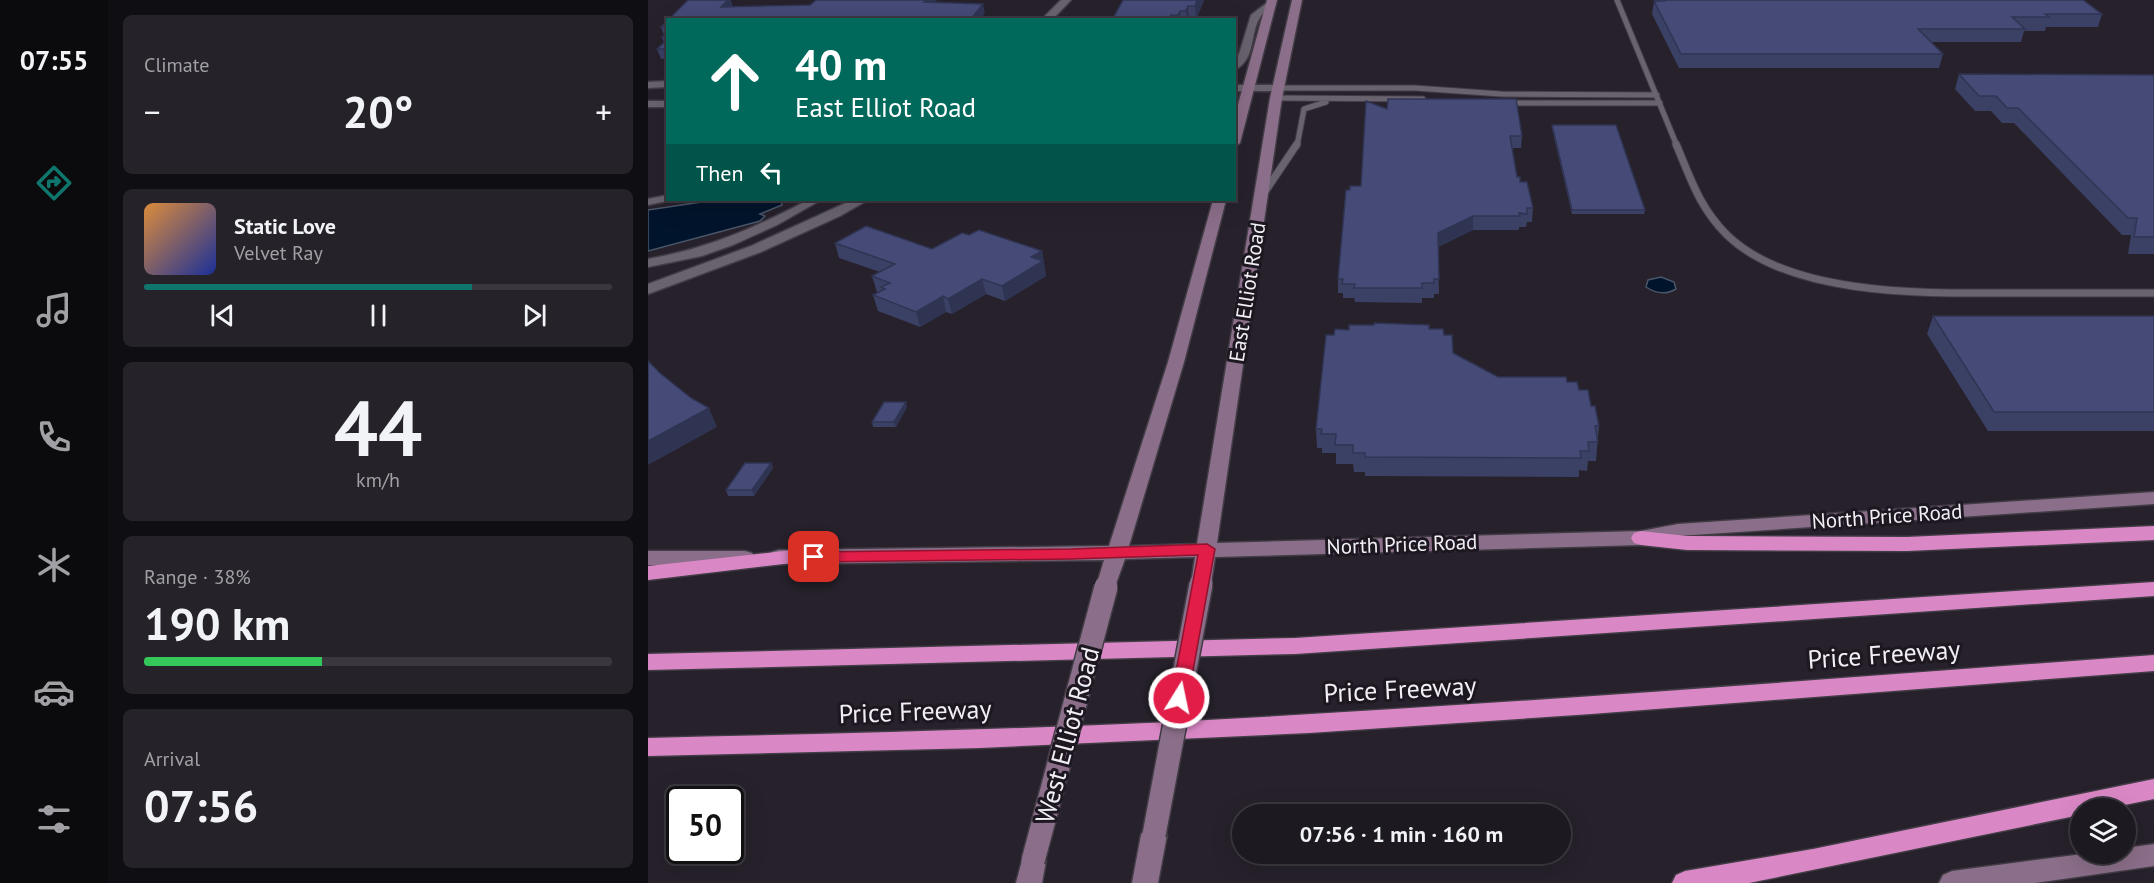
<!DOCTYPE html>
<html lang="en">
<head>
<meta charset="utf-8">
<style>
	body { margin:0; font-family:"PT Sans",sans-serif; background:#252229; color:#f1f3f6; height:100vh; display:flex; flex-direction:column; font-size:22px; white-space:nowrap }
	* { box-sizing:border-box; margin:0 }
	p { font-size:20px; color:#a0a0a5 }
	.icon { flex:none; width:33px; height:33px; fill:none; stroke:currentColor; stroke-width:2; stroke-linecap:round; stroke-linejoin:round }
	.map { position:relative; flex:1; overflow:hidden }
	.sheet { display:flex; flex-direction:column; gap:15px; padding:15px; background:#0f0e12; width:540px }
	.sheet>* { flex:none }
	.hud { position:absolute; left:18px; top:18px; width:570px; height:183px; border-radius:0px; box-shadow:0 6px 24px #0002,0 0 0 2px #3a383e; background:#00695c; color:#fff; overflow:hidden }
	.fabs { position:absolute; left:1422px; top:798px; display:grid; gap:12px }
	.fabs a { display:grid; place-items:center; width:66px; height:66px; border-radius:50%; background:#1c1920; box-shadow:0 6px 24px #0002,0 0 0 2px #3a383e; font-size:30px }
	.speed { position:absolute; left:18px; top:786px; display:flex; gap:12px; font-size:30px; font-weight:700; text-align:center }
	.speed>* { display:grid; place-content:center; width:78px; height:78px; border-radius:50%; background:#1c1920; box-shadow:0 6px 24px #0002,0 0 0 2px #3a383e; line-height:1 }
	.speed .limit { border:3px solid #111; border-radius:9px; background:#fff; color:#111 }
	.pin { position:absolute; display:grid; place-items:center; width:51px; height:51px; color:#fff; margin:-26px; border-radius:12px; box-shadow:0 3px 9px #0006 }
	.me { position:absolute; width:66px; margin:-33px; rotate:10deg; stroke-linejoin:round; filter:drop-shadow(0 0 4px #0008) }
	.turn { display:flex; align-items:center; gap:21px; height:126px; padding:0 30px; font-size:27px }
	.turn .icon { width:78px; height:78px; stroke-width:2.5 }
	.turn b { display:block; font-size:42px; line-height:51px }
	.then { display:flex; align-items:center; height:57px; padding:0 30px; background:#0003; gap:12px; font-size:22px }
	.big { font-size:45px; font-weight:700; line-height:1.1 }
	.sheet .card { flex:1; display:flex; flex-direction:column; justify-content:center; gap:9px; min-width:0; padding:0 21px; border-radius:9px; background:#252229 }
	.sheet .dial { align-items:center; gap:0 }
	.dial b { font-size:78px; line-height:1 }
	.song { display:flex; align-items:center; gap:18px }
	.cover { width:72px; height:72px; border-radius:9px; background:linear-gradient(135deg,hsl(30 70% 55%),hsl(230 70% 35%)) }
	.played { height:6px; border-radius:3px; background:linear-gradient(90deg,#0f766e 70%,#3a383e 70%) }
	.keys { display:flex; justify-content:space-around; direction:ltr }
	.heat { display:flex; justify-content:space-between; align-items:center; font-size:33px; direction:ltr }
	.charge { height:9px; border-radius:4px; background:linear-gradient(90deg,#34c759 38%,#3a383e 0) }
	.trip { position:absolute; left:584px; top:804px; width:339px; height:60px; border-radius:30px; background:#1c1920; box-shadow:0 6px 24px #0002,0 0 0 2px #3a383e; font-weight:700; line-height:60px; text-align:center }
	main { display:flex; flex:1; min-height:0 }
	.menu { display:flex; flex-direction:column; width:108px; justify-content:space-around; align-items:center; background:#0b0a0d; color:#a0a0a5 }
	.menu .icon { width:42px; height:42px }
	.menu .current { color:#0f766e }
	.menu b { font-size:27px; color:#f1f3f6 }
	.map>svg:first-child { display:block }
	.water { fill:#00142b; stroke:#495568; stroke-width:1.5 }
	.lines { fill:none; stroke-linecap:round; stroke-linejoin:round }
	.service-far1-casing { stroke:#413c45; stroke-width:7 }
	.service-casing { stroke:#413c45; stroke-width:9 }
	.pedestrian-casing { stroke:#413c45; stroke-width:3 }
	.minor-casing { stroke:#413c45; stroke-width:3 }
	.tertiary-casing { stroke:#413c45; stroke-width:3 }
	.secondary-casing { stroke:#413c45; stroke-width:3 }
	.motorway-casing { stroke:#413c45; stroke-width:3 }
	.service-far1 { stroke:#69636f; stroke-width:5 }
	.service { stroke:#69636f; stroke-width:7 }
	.pedestrian { fill:#69636f; fill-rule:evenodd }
	.minor { fill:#69636f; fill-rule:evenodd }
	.tertiary { fill:#69636f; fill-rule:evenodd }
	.secondary { fill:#8b6e89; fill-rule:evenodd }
	.motorway { fill:#da88c5; fill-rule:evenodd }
	.secondary-bridge-casing { stroke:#413c45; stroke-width:26; stroke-linecap:butt }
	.secondary-bridge { stroke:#8b6e89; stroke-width:23 }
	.wall { fill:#3b4065 }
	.shaded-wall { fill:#303453 }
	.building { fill:#454a76; stroke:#303453; stroke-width:1.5 }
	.route { fill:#e11d48; stroke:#92132f; stroke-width:1.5 }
	.labels { text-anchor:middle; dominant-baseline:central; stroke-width:6; stroke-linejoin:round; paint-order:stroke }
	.street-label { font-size:21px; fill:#f2eef5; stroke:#1c1721 }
	.near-street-label { font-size:26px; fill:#f2eef5; stroke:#1c1721 }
</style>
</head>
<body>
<main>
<nav class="menu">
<b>07:55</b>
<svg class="icon current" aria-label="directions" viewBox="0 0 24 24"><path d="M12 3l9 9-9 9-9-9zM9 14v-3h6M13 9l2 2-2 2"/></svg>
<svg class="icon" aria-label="music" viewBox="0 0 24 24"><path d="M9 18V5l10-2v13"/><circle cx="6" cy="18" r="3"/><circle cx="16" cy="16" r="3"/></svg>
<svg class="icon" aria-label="phone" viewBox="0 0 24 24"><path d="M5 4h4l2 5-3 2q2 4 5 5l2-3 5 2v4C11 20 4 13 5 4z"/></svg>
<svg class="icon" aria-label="climate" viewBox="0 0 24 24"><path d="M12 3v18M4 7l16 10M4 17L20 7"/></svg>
<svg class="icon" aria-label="car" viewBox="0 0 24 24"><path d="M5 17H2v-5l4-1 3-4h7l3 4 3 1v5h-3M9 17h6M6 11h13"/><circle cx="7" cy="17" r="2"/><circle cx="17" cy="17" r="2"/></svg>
<svg class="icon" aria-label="filters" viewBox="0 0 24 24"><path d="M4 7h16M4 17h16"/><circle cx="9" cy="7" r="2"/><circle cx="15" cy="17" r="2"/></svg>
</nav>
<section class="sheet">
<div class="card"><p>Climate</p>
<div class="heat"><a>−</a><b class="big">20°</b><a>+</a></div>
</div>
<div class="card">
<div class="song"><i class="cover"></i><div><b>Static Love</b><p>Velvet Ray</p></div></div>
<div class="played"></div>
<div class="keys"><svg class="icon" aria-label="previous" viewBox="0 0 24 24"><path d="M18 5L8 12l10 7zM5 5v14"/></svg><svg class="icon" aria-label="pause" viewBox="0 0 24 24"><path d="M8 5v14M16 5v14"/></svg><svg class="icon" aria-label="next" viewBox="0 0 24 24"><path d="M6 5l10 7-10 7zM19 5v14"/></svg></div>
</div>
<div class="card dial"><b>44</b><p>km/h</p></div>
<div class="card"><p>Range · 38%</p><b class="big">190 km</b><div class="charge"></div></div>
<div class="card"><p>Arrival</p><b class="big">07:56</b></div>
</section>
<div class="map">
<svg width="1506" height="883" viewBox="0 0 1506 883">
	<rect width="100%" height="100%" fill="#26212b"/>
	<path class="water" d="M67 200H133L134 205 112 214 117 216 112 221 0 251V210Z
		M1013 277 1026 282 1028 289C1018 295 1007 293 998 287L1000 280Z"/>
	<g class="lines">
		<g class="service-far1-casing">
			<path id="service-far1" d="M969 0 1029 146
				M630 88H767L853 94 1009 95
				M628 98 775 99
				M858 103H1012
				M649 146 656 109 678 102"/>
		</g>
		<g class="service-casing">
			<path id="service" d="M1028 144C1043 179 1051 207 1079 235 1144 298 1284 293 1369 293 1415 293 1460 293 1506 293
				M614 196 649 144"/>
		</g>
		<g class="pedestrian-casing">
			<path id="pedestrian" d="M20 195V200H24L0 205V199Z
				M160 200H173L129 225 85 245 54 256 0 267V259C62 248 104 229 160 200Z"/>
		</g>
		<g class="minor-casing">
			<path id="minor" d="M413 0H423L404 20H393Z
				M204 200H220L192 216 113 252 0 294V284L103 246Z"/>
		</g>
		<g class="tertiary-casing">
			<path id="tertiary" d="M620 2 628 4C624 8 616 11 613 16 601 32 609 60 586 70V60L591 54 603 15Z
				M20 81V87L0 88V82Z
				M586 85H630L636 88 630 91H586Z
				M0 101H20V107H0Z"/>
		</g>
		<g class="secondary-casing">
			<path id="secondary" d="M619 0H629L592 143 586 147V119Z
				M644 0H654L634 98 569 543 993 531 1030 524 1506 492V504L1030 536 993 545 567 557 563 584 560 589 553 591 546 589 543 584 547 557 477 559 465 592 458 594 451 592 448 587 456 560 131 564 124 562 121 557 124 552 131 550 461 546 520 362 565 200H578L536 362 481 546 549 544 622 98Z
				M0 551H97L104 553 107 558 104 563 97 565H0Z
				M506 824 515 827 519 835 510 883H484L493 835 497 827Z
				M1506 844V866L1387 883H1291L1295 875 1304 871 1435 854H1478V848Z
				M385 850 394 853 398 861 394 883H368L376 853Z"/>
		</g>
		<g class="motorway-casing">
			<path id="motorway" d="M1506 526V540L1259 551 1039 550 993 545 986 543 983 538 986 533 993 531 1039 536 1259 537Z
				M146 550 153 552 156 557 153 562 0 580V566Z
				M1506 582V596L647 654 0 670V654L647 638Z
				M1506 655V671L943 714 661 733 332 748 0 756V738C174 734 349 730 523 722 851 705 1178 679 1506 655Z
				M1506 779V799L1462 808H1432V815L1101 883H1024L1028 875 1037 871 1165 849Z"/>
		</g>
		<use href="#service-far1" class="service-far1"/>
		<use href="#service" class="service"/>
		<use href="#pedestrian" class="pedestrian"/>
		<use href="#minor" class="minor"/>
		<use href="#tertiary" class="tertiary"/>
		<use href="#secondary" class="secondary"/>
		<use href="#motorway" class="motorway"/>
		<g class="secondary-bridge-casing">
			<path id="secondary-bridge" d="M506 835 553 584
				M385 861 458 587"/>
		</g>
		<use href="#secondary-bridge" class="secondary-bridge"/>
	</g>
	<path class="wall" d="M556 0 548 20H464Z
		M1010 0H1435L1454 14 1450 27H1398L1397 31H1376L1373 42H1283L1295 54 1291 68H1031L1004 14 1006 1Z
		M20 20V58L13 59 9 49 16 43 14 37 16 35 13 27Z
		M1311 74 1506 75V254H1480L1483 235H1474L1366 123H1354L1343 111H1327L1307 89Z
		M739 109 874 136 873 148H864L869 177 885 208 884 222H879L878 227H871V230H825L790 247 791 294H786V298H774V303L707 302 706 298H695V293H690V279L702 190 713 186Z
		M904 125 997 210 996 214H924L904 129Z
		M321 235 394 251 398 276 357 301 338 294 304 314 298 312 272 327 230 311 225 295 231 292H229L224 276 232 272 191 258 187 243 284 249Z
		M1285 316H1506V431H1340L1279 334Z
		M781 329 796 335 805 353 850 377 919 382 931 390 943 406 951 426 948 461H940L939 471 931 470V477L717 476V472H706L705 464H688V453H674V448H669L668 429 686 335Z
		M259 407 248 427H225L224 422Z
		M123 463 125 468 106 496H80L78 490Z"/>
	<path class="shaded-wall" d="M80 0H83L85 7H73Z
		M278 0H289L278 11 276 2Z
		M549 0H556L548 20 547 6Z
		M335 4 337 13 332 20H322Z
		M540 6 541 20H539L538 11Z
		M532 11 533 20H531L530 15Z
		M825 216V230L790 247V233Z
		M394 251 398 276 357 301 354 286 383 257Z
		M334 279 338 294 304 314 300 299Z
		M295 296 298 312 272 327 268 312Z
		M258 402 259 407 248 427 246 422Z
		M61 408 69 427 0 465V441Z
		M123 463 125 468 106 496 104 490Z"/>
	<path class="building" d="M40 0H80L73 7 162 5 168 0H278L276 2 335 4 322 20H20Z
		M475 0H549L547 6H540L538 11H532L530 15H523L521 20H464Z
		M1017 0H1435L1454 14H1397L1401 17H1364L1377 29H1270L1295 54H1033L1006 1H1017Z
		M20 20V26L13 27Z
		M20 32V37H14Z
		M20 39V49H9Z
		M1311 74 1506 75V237H1486L1489 218H1480L1370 108H1359L1348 96H1331Z
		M740 99H868L874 136H862L869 177H872V182H879L885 208H879V214L871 213 872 216H825L790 233 791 279H786V283H774V288H706L707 284H694L695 279H690L698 190H702V186H713L718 101 739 109Z
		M904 125H968L997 210H924Z
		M218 226 284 249 314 233 321 235 331 230 394 251 383 257 395 261 354 286 334 279 300 299 295 296 268 312 225 295 237 289 233 287 242 283 224 276 247 264 187 243Z
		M1285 316H1506V412H1346Z
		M726 323 781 325V329H795L796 335H804L805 353 850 377H918L919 382H929L931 390H940L943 406H947L951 426H947L950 442H940L941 451H932L933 458 717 457V453H705V445H687L688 434H673L674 429H668L678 335H686L687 329 701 330V325H726Z
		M0 361 12 373 43 398 61 408 0 441Z
		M236 402H258L246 422H224Z
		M97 463H123L104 490H78Z"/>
	<path class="route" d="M559 544 567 549 540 698 538 703 531 705 525 703 523 698 550 555 423 559 166 562 158 557 166 552 423 549Z"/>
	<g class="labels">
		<g class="street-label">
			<text transform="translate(599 292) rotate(-81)">East Elliot Road</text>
			<text transform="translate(1239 516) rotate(-4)">North Price Road</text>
			<text transform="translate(754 544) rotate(-2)">North Price Road</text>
		</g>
		<g class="near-street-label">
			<text transform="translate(1236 654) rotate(-4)">Price Freeway</text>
			<text transform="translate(752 689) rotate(-3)">Price Freeway</text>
			<text transform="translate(267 711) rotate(-2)">Price Freeway</text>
			<text transform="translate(419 735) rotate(-75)">West Elliot Road</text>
		</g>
	</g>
</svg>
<div class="fabs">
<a><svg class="icon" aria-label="layers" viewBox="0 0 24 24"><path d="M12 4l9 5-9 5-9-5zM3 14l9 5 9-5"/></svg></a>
</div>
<div class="speed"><div class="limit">50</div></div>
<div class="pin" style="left:166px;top:557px;background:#d93025"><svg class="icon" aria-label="arrive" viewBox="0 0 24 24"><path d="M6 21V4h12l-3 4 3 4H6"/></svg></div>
<svg class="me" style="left:531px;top:698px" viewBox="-20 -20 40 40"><circle r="17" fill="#e11d48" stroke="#fff" stroke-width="3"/><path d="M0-11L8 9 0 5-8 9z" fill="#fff"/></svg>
<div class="trip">07:56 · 1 min · 160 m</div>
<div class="hud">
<div class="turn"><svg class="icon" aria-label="ahead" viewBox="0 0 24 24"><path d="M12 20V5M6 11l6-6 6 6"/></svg><div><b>40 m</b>East Elliot Road</div></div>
<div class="then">Then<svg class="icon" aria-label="left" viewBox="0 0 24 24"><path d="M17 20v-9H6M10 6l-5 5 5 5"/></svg></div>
</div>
</div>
</main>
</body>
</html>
